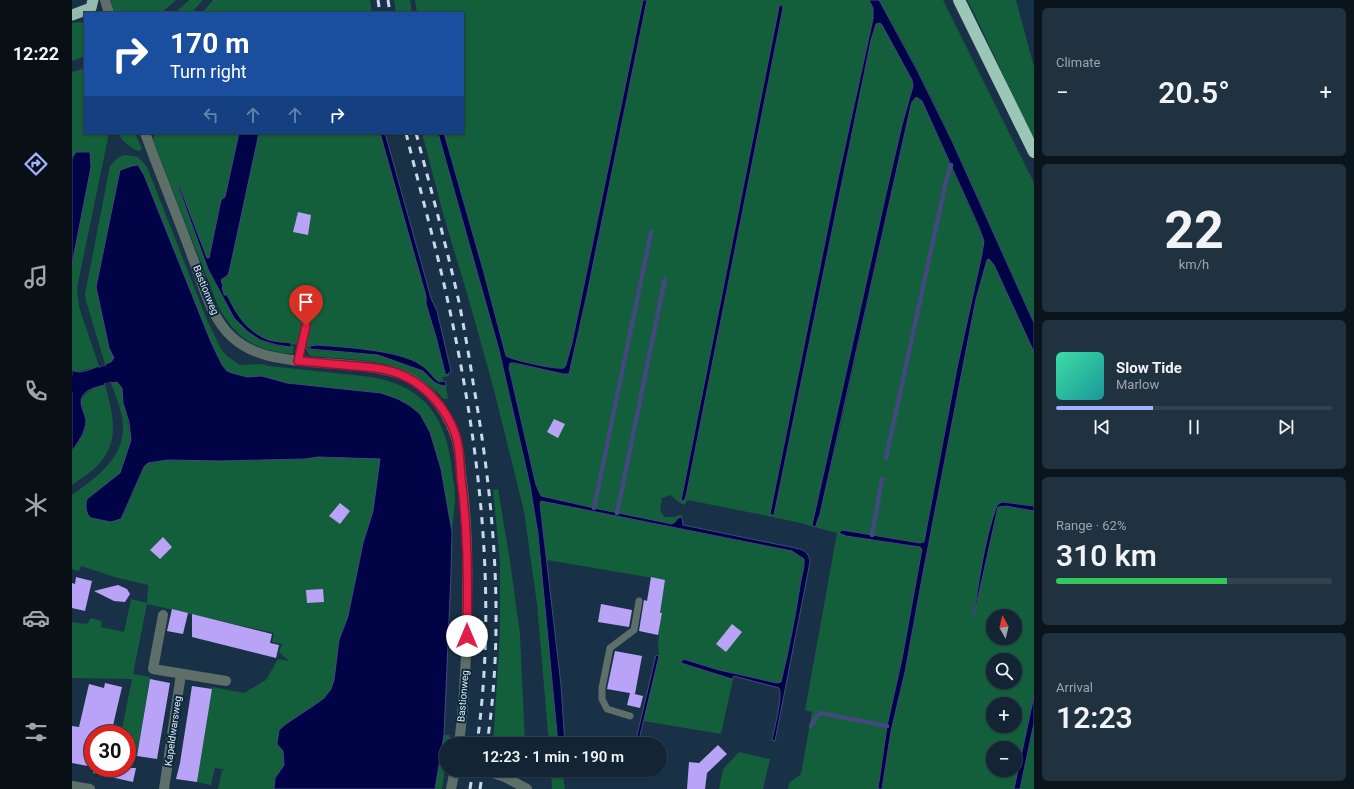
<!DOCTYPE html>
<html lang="en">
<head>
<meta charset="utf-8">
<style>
	body { margin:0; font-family:Roboto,sans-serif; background:#203140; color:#f1f3f6; height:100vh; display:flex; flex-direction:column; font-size:15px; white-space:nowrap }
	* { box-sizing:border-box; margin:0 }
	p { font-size:13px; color:#9da5ac }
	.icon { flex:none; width:22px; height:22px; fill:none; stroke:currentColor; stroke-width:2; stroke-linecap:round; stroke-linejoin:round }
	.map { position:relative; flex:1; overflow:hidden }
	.details { display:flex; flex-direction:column; gap:8px; padding:8px; background:#0a141d; width:320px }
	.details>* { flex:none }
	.banner { position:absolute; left:12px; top:12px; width:380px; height:122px; border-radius:0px; box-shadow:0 1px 3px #0004,0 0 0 1px #32424f; background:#1a4fa0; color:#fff; overflow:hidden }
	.needle { width:26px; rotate:352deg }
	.controls { position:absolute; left:914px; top:609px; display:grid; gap:8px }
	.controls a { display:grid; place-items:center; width:36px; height:36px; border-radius:50%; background:#132534; box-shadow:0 1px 3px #0004,0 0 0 1px #32424f; font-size:20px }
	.speed { position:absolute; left:12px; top:725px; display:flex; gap:8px; font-size:20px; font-weight:700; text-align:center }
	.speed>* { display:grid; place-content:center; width:52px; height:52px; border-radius:50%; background:#132534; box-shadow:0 1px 3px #0004,0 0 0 1px #32424f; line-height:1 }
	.speed .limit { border:6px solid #d22; background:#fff; color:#111 }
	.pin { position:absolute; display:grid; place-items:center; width:34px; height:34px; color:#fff; margin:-41px -17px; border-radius:50% 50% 50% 0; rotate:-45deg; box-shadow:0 0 4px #0007 }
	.pin .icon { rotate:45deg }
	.me { position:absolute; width:44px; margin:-22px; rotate:0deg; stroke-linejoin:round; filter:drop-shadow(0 0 3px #0008) }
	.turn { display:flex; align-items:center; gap:14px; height:84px; padding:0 20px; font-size:18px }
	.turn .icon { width:52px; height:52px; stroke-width:2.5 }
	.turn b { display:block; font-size:28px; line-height:34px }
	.lanes { display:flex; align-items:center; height:38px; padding:0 20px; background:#0003; justify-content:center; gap:20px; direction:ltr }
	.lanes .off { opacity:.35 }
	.big { font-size:30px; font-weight:600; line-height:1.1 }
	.details .card { flex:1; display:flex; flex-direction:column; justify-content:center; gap:6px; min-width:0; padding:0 14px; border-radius:6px; background:#203140 }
	.details .dial { align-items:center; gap:0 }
	.dial b { font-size:52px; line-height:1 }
	.song { display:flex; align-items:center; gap:12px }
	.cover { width:48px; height:48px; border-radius:6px; background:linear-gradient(135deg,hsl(160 70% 55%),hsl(180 70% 35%)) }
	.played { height:4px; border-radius:2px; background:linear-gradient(90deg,#a3b2fd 35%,#32424f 35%) }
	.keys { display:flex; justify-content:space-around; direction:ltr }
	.heat { display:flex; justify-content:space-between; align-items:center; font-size:22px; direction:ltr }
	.charge { height:6px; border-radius:3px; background:linear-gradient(90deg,#34c759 62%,#32424f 0) }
	.trip { position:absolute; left:367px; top:737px; width:228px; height:40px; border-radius:20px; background:#132534; box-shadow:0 1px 3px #0004,0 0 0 1px #32424f; font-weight:600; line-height:40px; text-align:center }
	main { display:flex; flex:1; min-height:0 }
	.tabs { display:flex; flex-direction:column; width:72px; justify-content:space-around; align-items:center; background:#080f15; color:#9da5ac }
	.tabs .icon { width:28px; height:28px }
	.tabs .selected { color:#a3b2fd }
	.tabs b { font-size:18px; color:#f1f3f6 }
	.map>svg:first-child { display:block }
	.green { fill:#135e3b; fill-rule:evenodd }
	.water { fill:#000346; stroke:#42497c }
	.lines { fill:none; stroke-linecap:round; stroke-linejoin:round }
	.stream { stroke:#42497c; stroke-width:4.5 }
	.canal { stroke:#000346; stroke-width:16 }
	.building { fill:#b9a3f6 }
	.service { stroke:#5e6e69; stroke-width:7 }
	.minor { stroke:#5e6e69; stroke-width:10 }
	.trunk { stroke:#94baad; stroke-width:11 }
	.motorway { stroke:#9cc6b8; stroke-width:12 }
	.rail { stroke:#c9d9e7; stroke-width:3; stroke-dasharray:7 7; stroke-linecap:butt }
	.route-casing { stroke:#92132f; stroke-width:10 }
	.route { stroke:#e11d48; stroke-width:7 }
	.labels { text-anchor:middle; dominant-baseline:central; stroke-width:4; stroke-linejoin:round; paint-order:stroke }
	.street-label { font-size:10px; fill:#ddecf9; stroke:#0f273b }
</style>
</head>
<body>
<main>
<nav class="tabs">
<b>12:22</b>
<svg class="icon selected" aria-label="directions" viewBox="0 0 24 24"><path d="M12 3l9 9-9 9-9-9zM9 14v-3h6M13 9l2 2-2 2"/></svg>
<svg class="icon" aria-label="music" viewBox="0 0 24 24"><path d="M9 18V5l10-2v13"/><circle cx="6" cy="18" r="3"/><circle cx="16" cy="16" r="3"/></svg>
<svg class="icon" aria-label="phone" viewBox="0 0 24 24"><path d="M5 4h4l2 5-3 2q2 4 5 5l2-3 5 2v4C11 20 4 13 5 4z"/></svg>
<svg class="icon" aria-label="climate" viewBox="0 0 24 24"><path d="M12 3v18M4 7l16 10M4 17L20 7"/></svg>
<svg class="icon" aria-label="car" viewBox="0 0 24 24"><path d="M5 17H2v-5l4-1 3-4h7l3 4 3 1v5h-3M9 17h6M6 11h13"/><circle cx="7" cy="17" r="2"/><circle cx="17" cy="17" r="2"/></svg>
<svg class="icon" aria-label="filters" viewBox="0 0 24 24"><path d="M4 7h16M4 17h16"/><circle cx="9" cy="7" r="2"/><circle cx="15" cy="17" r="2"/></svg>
</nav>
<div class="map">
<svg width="962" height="789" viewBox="0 0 962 789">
	<rect width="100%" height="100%" fill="#193146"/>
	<path class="green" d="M39 0H104L89 13H42Z
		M117 0H131L119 13H103Z
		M141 0H298L300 13H130Z
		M322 0H338L340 13H324Z
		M343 0H571L500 343 494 365 492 368C484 370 440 360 434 356L412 273 372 133H391V13H345Z
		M575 0H797L801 8V19L765 183 698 514 702 515 799 40 804 24 808 23 810 25 840 80 841 86 830 125 814 194 741 521 744 526 767 433 839 105 840 102 845 97 850 101 910 236 912 241 910 254 872 433 852 542 848 543 800 535 767 533 774 536 849 547 850 549 830 659 815 726 806 789H716L717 783 729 774 740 712 733 710 765 533 725 522 616 500 612 505C606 503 603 498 598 495L590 498 588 510 592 517H604V516L610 515V517L606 518 603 522 600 524 522 508 469 496 464 485 437 368 438 363 495 374 515 294ZM708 4 711 8 615 491 612 501 609 500Z
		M807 0H871L962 183V323C913 215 868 103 807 0Z
		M895 0H944L962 67V141L903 15Z
		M9 22 13 24V56L0 61V23Z
		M13 68V133H37L5 288 7 307 27 366 4 372 0 370V264L19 167 18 153 4 152 0 158V72Z
		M46 133H63L70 149 67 151C59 149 49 140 46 133Z
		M87 133H167L153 197 149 200 138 258H135C137 272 143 280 149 292 163 321 179 344 214 347 217 347 219 346 222 346L221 354C183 350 165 340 146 306L81 140 82 135Z
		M179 133H309L357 300 377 376 371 377 370 383 362 381 350 369 306 354 233 347 240 350 306 355 351 371 362 382 368 385 374 386 376 399H372C333 357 291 361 238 356L233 347V346L197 341 179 332 168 323 158 309 146 281Z
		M350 133H366L427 350 458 485 466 534 486 744H477L465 604 452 511 422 390 399 307 372 217Z
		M54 155 66 157 75 167 135 320 149 349 155 356 168 365 189 364 197 366 300 377C354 387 375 419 380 471 381 480 383 490 383 499 382 510 381 521 380 532L369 469 358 432 190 376 175 377 160 373 155 371 150 365 131 324 72 175 65 165 41 355 42 358 39 362 33 364 14 301 13 294 38 166C43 160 47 156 54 155Z
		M917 259 922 264 962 352V506L930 502V506L962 511V696L942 789H810L819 731 833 672 851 573 904 299 915 260ZM921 616H943V638H921ZM921 660H943V682H921ZM921 704H943V726H921ZM921 748H943V770H921Z
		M42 382 48 383 50 388 59 440 55 457 48 473 15 499 19 518 39 522 52 514 72 467 76 463 96 460 148 461 233 459 246 457 309 459 301 511 291 543 276 616 267 640 262 680 259 689 252 698 244 704 214 724 207 730 205 744 211 751 212 765 203 778 202 789H146L150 770H155L143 768 139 785 125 782 140 687 172 693 194 680 206 659 217 661 207 652 210 644 200 642 202 633 75 604 61 674 78 677 65 756 55 755V734H49L60 679 0 678V622L15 624 19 618 30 621 29 627 52 632 59 599 75 603 76 590V585L46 578 9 566 7 571 0 569V495C27 475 57 455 50 416 47 405 43 393 39 383Z
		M33 385C41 415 49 441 25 466 18 473 8 479 0 485V451L11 435 14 420 9 401C14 390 22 388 33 385Z
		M426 489 438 561 448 634 453 744H421L428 633V561L421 490Z
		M469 501 720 551 732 559C733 568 729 577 728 586 723 618 717 650 709 682L705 683 661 673V679L649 734 571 721 587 656 586 644 587 635 586 634 590 613H587L593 580 475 560 468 504Z
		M962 723V789H948Z
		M372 735H378L377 744H374V762L370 789H363Z
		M667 752 698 759 691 789H647L651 769Z
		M479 770H490L493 789H480Z"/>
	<path class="water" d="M571 0H575L515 294 497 374H491L443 363H438L437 368 464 485 469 496 522 508 600 524 603 522 606 518 610 517 611 525 728 549C735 552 737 555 738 562L703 741 700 740C702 730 711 696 707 688L662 676 660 679 609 663 611 659 647 670 705 683 709 682C717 650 723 618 728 586 729 577 733 568 732 559L720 551 469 501 468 504 489 685 493 744H486L466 534 458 485 427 350 366 133H372L412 273 434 356C440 360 484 370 492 368L494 365 500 343Z
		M797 0H807L845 70 880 141 962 323V352L922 265 917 259 915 260 904 299 851 573 833 672 819 731 810 789H806L815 726 830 659 850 549 848 547 774 536 767 533 770 530 848 543 852 542 885 368 910 254 912 241 906 225 850 101 844 97 840 102 839 105 748 514 745 522 744 526 742 527 740 525 741 521 814 194 830 125 841 86 840 80 810 25 808 23 804 24 799 40 702 515H699L698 514 765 183 801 19V8Z
		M709 4 711 8 615 491 613 499 611 501H609L707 7Z
		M167 133H187L158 268 156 275 149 280 151 286 150 287 152 295H155C165 315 174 331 197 340 204 342 212 342 219 343V346L218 347 205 345 188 340 175 331 162 318 136 269 106 186 107 185 135 258H137L149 200 153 197Z
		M308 133H313L359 298 365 311 379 371 375 375 373 373 364 337 354 304V296Z
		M4 152H18L19 167 0 264V158Z
		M66 165 72 175 139 342 150 365 155 371 160 373 175 377 190 376 215 383 309 393 326 399 337 405 348 414 358 432 369 469 380 532 379 574 372 735 363 789H202L203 778 212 765 211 751 205 744 207 730 214 724 244 704 252 698 259 689 262 680 267 640 276 616 291 543 301 511 308 459 246 457 233 459 148 461 96 460 76 463 72 467 49 519 39 522 19 518C14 515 13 505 15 499L48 473 59 440 57 422 51 403 50 388 45 382 39 383 33 364 39 362 42 358 37 348 24 287 48 170 60 166Z
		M245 345C271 347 328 350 349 365 356 369 360 377 367 382L373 381 374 386 368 385 362 382 351 371 306 355 238 349V346Z
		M27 366 33 385C24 387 9 390 9 402 9 408 13 414 14 420 14 432 6 442 0 451V370C8 375 19 369 27 366Z
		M930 502 962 506V511L934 506 926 507 901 620C907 582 912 541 925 505Z
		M584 655 587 656 566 744H563Z
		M962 696V723L948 789H942Z"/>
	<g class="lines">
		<path class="stream" d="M814 458 874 181 879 165
			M522 508 579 232
			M545 513 593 279
			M800 535 810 479
			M739 726 745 716 749 713 815 726"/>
		<path class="canal" d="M0 384 56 368"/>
	</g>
	<path class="building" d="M226 212 239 215 236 235 221 232Z
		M482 419 493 424 486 438 475 432Z
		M268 503 278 511 268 524 257 516Z
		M91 537 100 547 88 559 78 550Z
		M4 577 20 581 13 611 0 608V583L3 584Z
		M579 577 593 580 588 613H590L586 635 567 631 572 600 575 601Z
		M46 585 55 589 58 594 53 602 42 601 22 591Z
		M251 589 252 602 235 603 234 590Z
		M529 604 560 610 557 627 526 622Z
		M100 609 116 613 111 634 95 631Z
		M120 614 200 634 198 643 207 645 204 658 120 637Z
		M660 624 670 632 654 652 644 644Z
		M543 651 570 656 563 694 535 689Z
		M78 679 98 683 85 759 65 756Z
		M33 683 50 687 39 734H21V767L0 763V726L7 727 17 684 32 688Z
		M120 686 140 689 125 782 104 779 108 763Z
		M558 693 571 696 568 708 555 705Z
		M646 745 655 754 635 773 633 789H615L617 762 627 763Z
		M21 768H64L61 782 21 773Z"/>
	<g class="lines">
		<path class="service" d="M226 361 234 326
			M558 716 535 709 530 699V688L538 648 562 630 567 601"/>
		<path class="minor" d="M33 0 37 13
			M73 133C88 174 105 215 120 256 131 283 137 316 160 337 182 357 210 359 238 362 265 364 294 365 321 372 351 379 373 407 383 435 388 447 388 468 390 482 395 520 396 558 395 597 395 646 393 695 387 744
			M91 615 81 669 154 681
			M411 770 433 777 455 789
			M0 786 18 789
			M92 789 109 674
			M379 789 383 770"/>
		<path class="trunk" d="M0 15 19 8 21 0"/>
		<path class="motorway" d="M887 0 962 152"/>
		<path class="rail" d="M306 0 308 13
			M316 0 318 13
			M334 133C347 186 362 239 374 293 407 441 426 593 405 744
			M344 133C359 189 374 245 387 302 392 328 397 355 401 382 422 501 433 624 415 744
			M398 789 401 770
			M408 789 411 770"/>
	</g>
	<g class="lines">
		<g class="route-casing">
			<path id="route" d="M234 326 226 361C242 362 257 364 272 365 291 367 313 367 332 376 356 387 376 411 384 436 388 449 388 465 389 478 396 531 396 583 395 636"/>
		</g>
		<use href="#route" class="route"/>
	</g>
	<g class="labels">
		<g class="street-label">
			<text transform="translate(134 290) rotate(68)">Bastionweg</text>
			<text transform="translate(391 696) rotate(-85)">Bastionweg</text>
			<text transform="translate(101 731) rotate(-82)">Kapeldwarsweg</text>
		</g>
	</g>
</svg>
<div class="controls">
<a><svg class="needle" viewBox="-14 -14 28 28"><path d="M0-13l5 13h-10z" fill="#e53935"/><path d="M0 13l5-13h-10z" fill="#9da5ac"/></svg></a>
<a><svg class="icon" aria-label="search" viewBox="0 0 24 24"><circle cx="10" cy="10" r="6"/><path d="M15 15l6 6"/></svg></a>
<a>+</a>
<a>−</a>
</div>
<div class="speed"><div class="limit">30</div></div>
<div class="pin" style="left:234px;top:326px;background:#d93025"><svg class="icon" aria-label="arrive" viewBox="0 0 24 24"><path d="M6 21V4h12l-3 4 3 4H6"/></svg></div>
<svg class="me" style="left:395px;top:636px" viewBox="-20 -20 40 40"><circle r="19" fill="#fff"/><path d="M0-13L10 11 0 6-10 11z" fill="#e11d48"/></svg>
<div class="trip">12:23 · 1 min · 190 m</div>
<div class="banner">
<div class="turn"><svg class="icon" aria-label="right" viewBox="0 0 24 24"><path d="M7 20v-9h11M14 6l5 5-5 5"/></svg><div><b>170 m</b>Turn right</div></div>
<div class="lanes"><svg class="icon off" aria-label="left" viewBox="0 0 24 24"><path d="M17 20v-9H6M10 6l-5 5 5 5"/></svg><svg class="icon off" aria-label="ahead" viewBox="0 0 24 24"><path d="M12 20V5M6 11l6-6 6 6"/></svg><svg class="icon off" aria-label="ahead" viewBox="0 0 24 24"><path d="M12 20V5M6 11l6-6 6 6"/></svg><svg class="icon" aria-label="right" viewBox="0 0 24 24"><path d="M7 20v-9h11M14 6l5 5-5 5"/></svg></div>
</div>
</div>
<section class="details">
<div class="card"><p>Climate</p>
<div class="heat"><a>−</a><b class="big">20.5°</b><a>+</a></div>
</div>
<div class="card dial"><b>22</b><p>km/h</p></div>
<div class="card">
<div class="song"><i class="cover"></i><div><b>Slow Tide</b><p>Marlow</p></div></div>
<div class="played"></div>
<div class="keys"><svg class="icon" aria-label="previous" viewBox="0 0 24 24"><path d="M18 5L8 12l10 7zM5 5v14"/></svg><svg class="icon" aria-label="pause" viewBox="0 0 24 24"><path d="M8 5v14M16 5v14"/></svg><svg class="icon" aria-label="next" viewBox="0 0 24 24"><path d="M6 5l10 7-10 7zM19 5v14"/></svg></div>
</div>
<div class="card"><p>Range · 62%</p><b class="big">310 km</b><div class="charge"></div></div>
<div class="card"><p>Arrival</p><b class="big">12:23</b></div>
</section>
</main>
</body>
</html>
